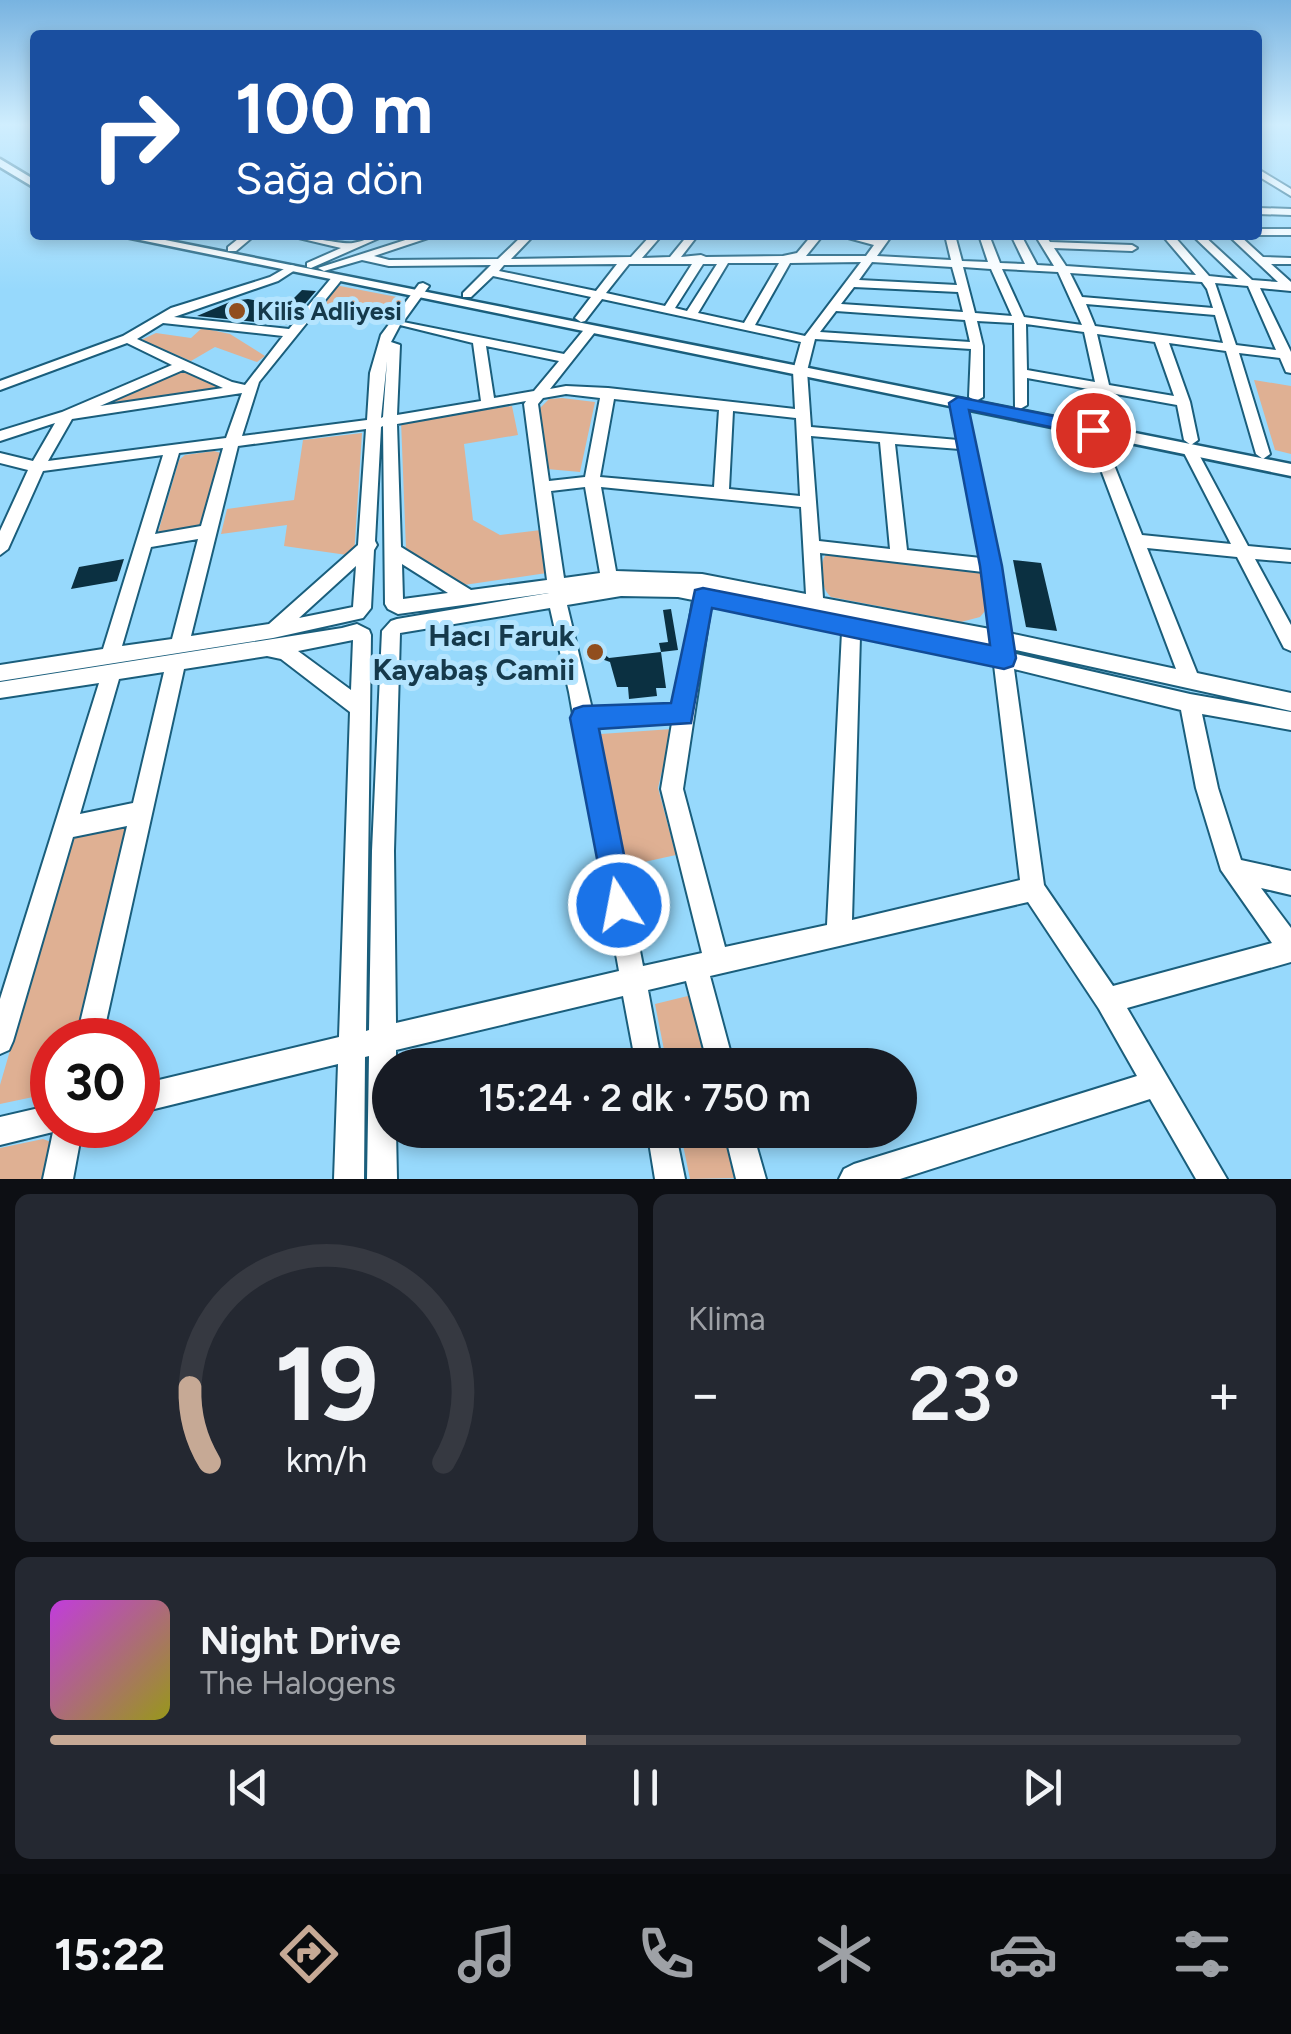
<!DOCTYPE html>
<html lang="tr">
<head>
<meta charset="utf-8">
<style>
	body { margin:0; font-family:Figtree,sans-serif; background:#242831; color:#f1f3f6; height:100vh; display:flex; flex-direction:column; font-size:38px; white-space:nowrap }
	* { box-sizing:border-box; margin:0 }
	p { font-size:32px; color:#9ea1a6 }
	.icon { flex:none; width:55px; height:55px; fill:none; stroke:currentColor; stroke-width:2; stroke-linecap:round; stroke-linejoin:round }
	.map { position:relative; height:1179px; overflow:hidden }
	.sheet { display:flex; flex-direction:column; gap:15px; padding:15px; background:#0d0f14; flex:1 }
	.sheet>* { flex:none }
	.banner { position:absolute; left:30px; top:30px; width:1232px; height:210px; border-radius:10px; box-shadow:0 5px 15px #0003; background:#1a4fa0; color:#fff; overflow:hidden }
	.speed { position:absolute; left:30px; top:1018px; display:flex; gap:20px; font-size:50px; font-weight:700; text-align:center }
	.speed>* { display:grid; place-content:center; width:130px; height:130px; border-radius:50%; background:#171b24; box-shadow:0 5px 15px #0003; line-height:1 }
	.speed .limit { border:15px solid #d22; background:#fff; color:#111 }
	.pin { position:absolute; display:grid; place-items:center; width:85px; height:85px; color:#fff; margin:-42px; border:5px solid #fff; border-radius:50%; box-shadow:0 2px 10px #0007 }
	.me { position:absolute; width:110px; margin:-55px; rotate:349deg; stroke-linejoin:round; filter:drop-shadow(0 0 8px #0008) }
	.turn { display:flex; align-items:center; gap:35px; height:210px; padding:0 40px; font-size:45px }
	.turn .icon { width:130px; height:130px; stroke-width:2.5 }
	.turn b { display:block; font-size:70px; line-height:85px }
	.big { font-size:75px; font-weight:600; line-height:1.1 }
	.sheet .card { flex:1; display:flex; flex-direction:column; justify-content:center; gap:15px; min-width:0; padding:0 35px; border-radius:15px; background:#242831 }
	.sheet .dial { align-items:center; gap:0 }
	.dial svg { height:260px; overflow:visible; fill:none; stroke:#363941; stroke-width:7; stroke-linecap:round; text-anchor:middle }
	.dial text { fill:#f1f3f6; stroke:none }
	.song { display:flex; align-items:center; gap:30px }
	.cover { width:120px; height:120px; border-radius:15px; background:linear-gradient(135deg,hsl(290 70% 55%),hsl(60 70% 35%)) }
	.played { height:10px; border-radius:5px; background:linear-gradient(90deg,#c6a995 45%,#363941 45%) }
	.keys { display:flex; justify-content:space-around; direction:ltr }
	.heat { display:flex; justify-content:space-between; align-items:center; font-size:55px; direction:ltr }
	.sheet .tiles { flex:1; display:grid; gap:15px; grid-template-columns:1fr 1fr }
	.card:last-child { grid-column:span 2 }
	.trip { position:absolute; left:372px; top:1048px; width:545px; height:100px; border-radius:50px; background:#171b24; box-shadow:0 5px 15px #0003; font-weight:600; line-height:100px; text-align:center }
	.dock { display:flex; height:160px; justify-content:space-around; align-items:center; background:#090b0e; color:#9ea1a6 }
	.dock .icon { width:70px; height:70px }
	.dock .current { color:#c6a995 }
	.dock b { font-size:45px; color:#f1f3f6 }
	.map>svg:first-child { display:block }
	.green { fill:#dfb093 }
	.building { fill:#0b3041 }
	.lines { fill:none; stroke-linecap:round; stroke-linejoin:round }
	.minor-casing { stroke:#1a5e7c; stroke-width:4 }
	.major-casing { stroke:#1a5e7c; stroke-width:5 }
	.minor { fill:#fff; fill-rule:evenodd }
	.major { fill:#fff; fill-rule:evenodd }
	.route { fill:#1a73e8; stroke:#114b97; stroke-width:2.5 }
	.poi-dot { fill:#914e1e; stroke:#b4e4fe; stroke-width:4 }
	.labels { text-anchor:middle; dominant-baseline:central; stroke-width:10; stroke-linejoin:round; paint-order:stroke }
	.far-poi-label { font-size:25px; font-weight:bold; fill:#15394b; stroke:#b4e4fe; text-anchor:start }
	.poi-label { font-size:30px; font-weight:bold; fill:#15394b; stroke:#b4e4fe; text-anchor:end }
</style>
</head>
<body>
<div class="map">
<svg width="1291" height="1179" viewBox="0 0 1291 1179">
	<rect width="100%" height="100%" fill="#97d9fc"/>
	<path class="green" d="M335 285 402 298 404 299 398 308 319 304Z
		M202 328 230 334 265 356 257 362 215 347 191 361 141 340 156 333 191 338Z
		M184 372 223 389 93 406 178 373Z
		M1254 380 1291 386V454L1275 450Z
		M562 398 595 402 580 472 547 469 540 408 549 399Z
		M512 406 518 435 464 444 473 520 500 535 541 530 547 573 464 585 406 549 401 421Z
		M362 433 354 556 284 546 287 525 221 534 227 509 294 500 303 440Z
		M214 451 221 453 202 529 157 536 179 460 185 455Z
		M827 553 980 572 985 611 980 617 961 622 831 597C820 588 818 563 827 553Z
		M672 729 658 788 676 855 626 866 601 734Z
		M130 821 80 1040H52V1093L0 1104V1085L73 834Z
		M696 994 713 1065H667L655 1004Z
		M680 1130H728L739 1178 690 1179Z
		M43 1139 51 1142 53 1148 46 1179H0V1148Z"/>
	<path class="building" d="M302 290 316 291 287 325 197 316 232 301 248 299 286 306Z
		M124 559 117 581 71 589 79 567Z
		M1013 560 1041 563 1057 631 1026 627Z
		M671 609 678 650 661 652 659 643 668 642 663 610Z
		M589 642 609 658 661 652 666 688H656L657 696 629 699 628 687H617L610 662 590 655Z"/>
	<g class="lines">
		<g class="minor-casing">
			<path id="minor" d="M1258 169 1291 189V196L1258 176Z
				M1258 208 1291 209V215L1258 214Z
				M1258 229H1291V235H1258Z
				M243 235H255L236 251H228V247Z
				M286 235C304 235 341 245 353 243 366 241 373 235 386 235L311 268 307 267V263L341 248Z
				M421 235H437L374 256 389 260 498 259 523 235H534L511 259 631 257 651 235H662L642 258 670 257 688 235H698L681 257 701 255 706 257 783 256 797 253 812 235H823L806 256H866L874 245 837 235 878 239 882 235H892L877 256 951 260 945 235H955L962 261 988 262 979 235H989L1000 263 1025 264 1011 235H1021L1037 265 1054 266 1035 235H1045L1050 242 1132 245 1137 248 1132 251 1054 248 1066 266 1196 275 1162 235H1173L1209 276 1238 279 1192 235H1203L1252 280 1278 282 1228 235H1239L1263 257 1291 258V264H1271L1291 282V291L1260 288 1291 352V373L1286 372 1280 358 1239 353 1270 454 1263 459 1256 454 1226 351 1169 343 1190 402 1198 440 1191 445 1184 440 1177 405 1027 378V405L1020 409 1015 408 1014 323 977 321 983 346V397L976 401 969 397 971 349 815 339 807 371 811 427 958 440 951 403 958 399 963 400 1000 566 1009 633 1176 669 1086 430 1088 427H1098L1100 430 1142 535 1231 544 1182 449 1189 444 1196 449 1248 546 1291 550V562L1255 559 1291 625V651L1284 648 1237 557 1147 548 1197 673 1291 693V711L1011 649 1012 653 1190 694 1291 712V730L1202 714 1218 788 1241 860 1291 871V895L1261 888 1291 928V962L1127 1008 1227 1179H1196L1150 1099 900 1179H839L844 1169 854 1164 1137 1076 1099 1009 1028 902 710 976 734 1065H708L686 981 648 990 662 1065H636L623 996 396 1050V1065H390V1130H396L397 1179H367L369 1056 365 1057 364 1179H334L338 1064 138 1113V1085L339 1037 350 712 281 659 267 656 184 669 102 1040H76L127 826 73 837 13 1041 9 1050 0 1054V999L99 683 0 698V682L342 628 357 624 369 630 371 635 366 1031 369 1030 372 851 382 631 391 621 397 619 549 593 398 614 388 609 385 604 383 426 381 427 375 541 377 545 374 550 371 608 363 618 273 638 0 681V665L103 649 163 455 43 471 8 549 0 555V531L28 470 0 463V453L33 461 55 423 0 441V431L62 412 172 365 127 343 0 390V381L123 336 171 308 270 277 291 265 295 266V270L278 281 174 317 289 329 333 276 343 278 259 382 242 436 367 420 370 373 381 335 419 284 423 283 429 286 403 322 564 354 587 326H595V332L550 389 566 386 608 388 795 409 793 371 801 342 602 299 585 321 581 322 575 318 591 297 493 276 471 297H463V293L491 265 389 266 362 260 324 271 318 268ZM861 262 805 336 755 325 790 263ZM872 262 952 267 957 285 859 280ZM728 263H779L744 323 698 313ZM617 264 596 291 499 271 504 265ZM629 264H692L665 306 606 293ZM703 264H717L687 311 675 308ZM963 267 991 269 1012 316 975 313ZM1002 269 1058 272 1082 325 1024 317ZM1070 273 1202 282 1207 289 1213 308 1082 297ZM1215 283 1248 286 1276 350 1236 345ZM854 287 958 292 963 312 841 304ZM1086 304 1215 315 1223 343 1095 326ZM836 311 965 320 970 342 820 332ZM163 323 283 336 245 385 232 382 137 339ZM1026 324 1084 332 1095 382 1027 370ZM400 325 473 343 481 401 397 415 400 345 391 342ZM1097 334 1155 342 1174 396 1109 385ZM486 346 559 361 534 391 494 398ZM387 361 383 417 381 418ZM183 370 223 388 100 406ZM242 393 226 438 48 461 72 419ZM566 394 600 398 585 477 549 481 538 404 543 398ZM614 399 719 410 714 487 600 477ZM526 401 524 404 547 580 471 590 401 547 397 424ZM733 411 796 418 800 496 729 489ZM366 429 358 545 269 624 191 636 238 446ZM811 436 880 442 890 549 819 541ZM895 444 960 449 981 558 907 550ZM223 448 201 526 155 534 179 453ZM585 487 600 573 564 578 551 491ZM601 487 801 507 806 594 702 574 616 571ZM198 539 172 639 122 646 151 547ZM820 553 983 572 990 629 823 598ZM402 564 448 593 403 599ZM356 566 353 607 299 618ZM698 587 992 645V649ZM621 596 678 597 693 600 676 705 592 709 567 605ZM711 604 842 632 827 925 725 947 683 789ZM550 608 569 692 619 971 396 1023 394 851 400 633ZM860 636 994 665 1020 880 852 920ZM353 640 351 690 298 651ZM1014 669 1181 710 1196 788 1221 870 1272 943 1113 986 1044 885ZM164 672 133 803 80 814 119 679ZM672 723 661 789 702 953 643 966 596 726Z
				M52 1105V1125H83L73 1179H43L53 1132 0 1145V1117Z
				M647 1130H675L685 1179H655Z
				M724 1130H752L766 1179H736Z"/>
		</g>
		<g class="major-casing">
			<path id="major" d="M0 159 35 180V188L0 167Z
				M116 235H140L1291 464V476Z"/>
		</g>
		<use href="#minor" class="minor"/>
		<use href="#major" class="major"/>
	</g>
	<linearGradient id="sky" x2="0" y2="1"><stop stop-color="#78b3e0"/><stop offset="0.43" stop-color="#d0eefe"/><stop offset="1" stop-color="#d0eefe" stop-opacity="0"/></linearGradient>
	<rect width="1291" height="290" fill="url(#sky)"/>
	<path class="route" d="M958 397 1093 424 1102 430 1093 436 969 410 1002 566 1016 658 1013 666 1004 669 712 608 691 723 599 729 634 905 630 916 619 920 608 916 570 718 574 709 583 706 671 703 695 590 703 588 990 645 980 566 949 403Z"/>
	<g class="poi-dot">
		<circle cx="237" cy="311" r="10"/>
		<circle cx="595" cy="652" r="10"/>
	</g>
	<g class="labels">
		<g class="far-poi-label">
			<text x="257" y="311">Kilis Adliyesi</text>
		</g>
		<g class="poi-label">
			<text x="575" y="635">Hacı Faruk<tspan x="575" dy="34">Kayabaş Camii</tspan></text>
		</g>
	</g>
</svg>
<div class="speed"><div class="limit">30</div></div>
<div class="pin" style="left:1093px;top:430px;background:#d93025"><svg class="icon" aria-label="arrive" viewBox="0 0 24 24"><path d="M6 21V4h12l-3 4 3 4H6"/></svg></div>
<svg class="me" style="left:619px;top:905px" viewBox="-20 -20 40 40"><circle r="17" fill="#1a73e8" stroke="#fff" stroke-width="3"/><path d="M0-11L8 9 0 5-8 9z" fill="#fff"/></svg>
<div class="trip">15:24 · 2 dk · 750 m</div>
<div class="banner">
<div class="turn"><svg class="icon" aria-label="right" viewBox="0 0 24 24"><path d="M7 20v-9h11M14 6l5 5-5 5"/></svg><div><b>100 m</b>Sağa dön</div></div>
</div>
</div>
<section class="sheet">
<div class="tiles">
<div class="card dial"><svg viewBox="0 0 100 80">
<path d="M14 69A42 42 0 1 1 86 69"/>
<path d="M14 69A42 42 0 0 1 8 46" stroke="#c6a995"/>
<text x="50" y="56" font-size="32" font-weight="700">19</text>
<text x="50" y="72" font-size="11">km/h</text>
</svg></div>
<div class="card"><p>Klima</p>
<div class="heat"><a>−</a><b class="big">23°</b><a>+</a></div>
</div>
<div class="card">
<div class="song"><i class="cover"></i><div><b>Night Drive</b><p>The Halogens</p></div></div>
<div class="played"></div>
<div class="keys"><svg class="icon" aria-label="previous" viewBox="0 0 24 24"><path d="M18 5L8 12l10 7zM5 5v14"/></svg><svg class="icon" aria-label="pause" viewBox="0 0 24 24"><path d="M8 5v14M16 5v14"/></svg><svg class="icon" aria-label="next" viewBox="0 0 24 24"><path d="M6 5l10 7-10 7zM19 5v14"/></svg></div>
</div>
</div>
</section>
<nav class="dock">
<b>15:22</b>
<svg class="icon current" aria-label="directions" viewBox="0 0 24 24"><path d="M12 3l9 9-9 9-9-9zM9 14v-3h6M13 9l2 2-2 2"/></svg>
<svg class="icon" aria-label="music" viewBox="0 0 24 24"><path d="M9 18V5l10-2v13"/><circle cx="6" cy="18" r="3"/><circle cx="16" cy="16" r="3"/></svg>
<svg class="icon" aria-label="phone" viewBox="0 0 24 24"><path d="M5 4h4l2 5-3 2q2 4 5 5l2-3 5 2v4C11 20 4 13 5 4z"/></svg>
<svg class="icon" aria-label="climate" viewBox="0 0 24 24"><path d="M12 3v18M4 7l16 10M4 17L20 7"/></svg>
<svg class="icon" aria-label="car" viewBox="0 0 24 24"><path d="M5 17H2v-5l4-1 3-4h7l3 4 3 1v5h-3M9 17h6M6 11h13"/><circle cx="7" cy="17" r="2"/><circle cx="17" cy="17" r="2"/></svg>
<svg class="icon" aria-label="filters" viewBox="0 0 24 24"><path d="M4 7h16M4 17h16"/><circle cx="9" cy="7" r="2"/><circle cx="15" cy="17" r="2"/></svg>
</nav>
</body>
</html>
